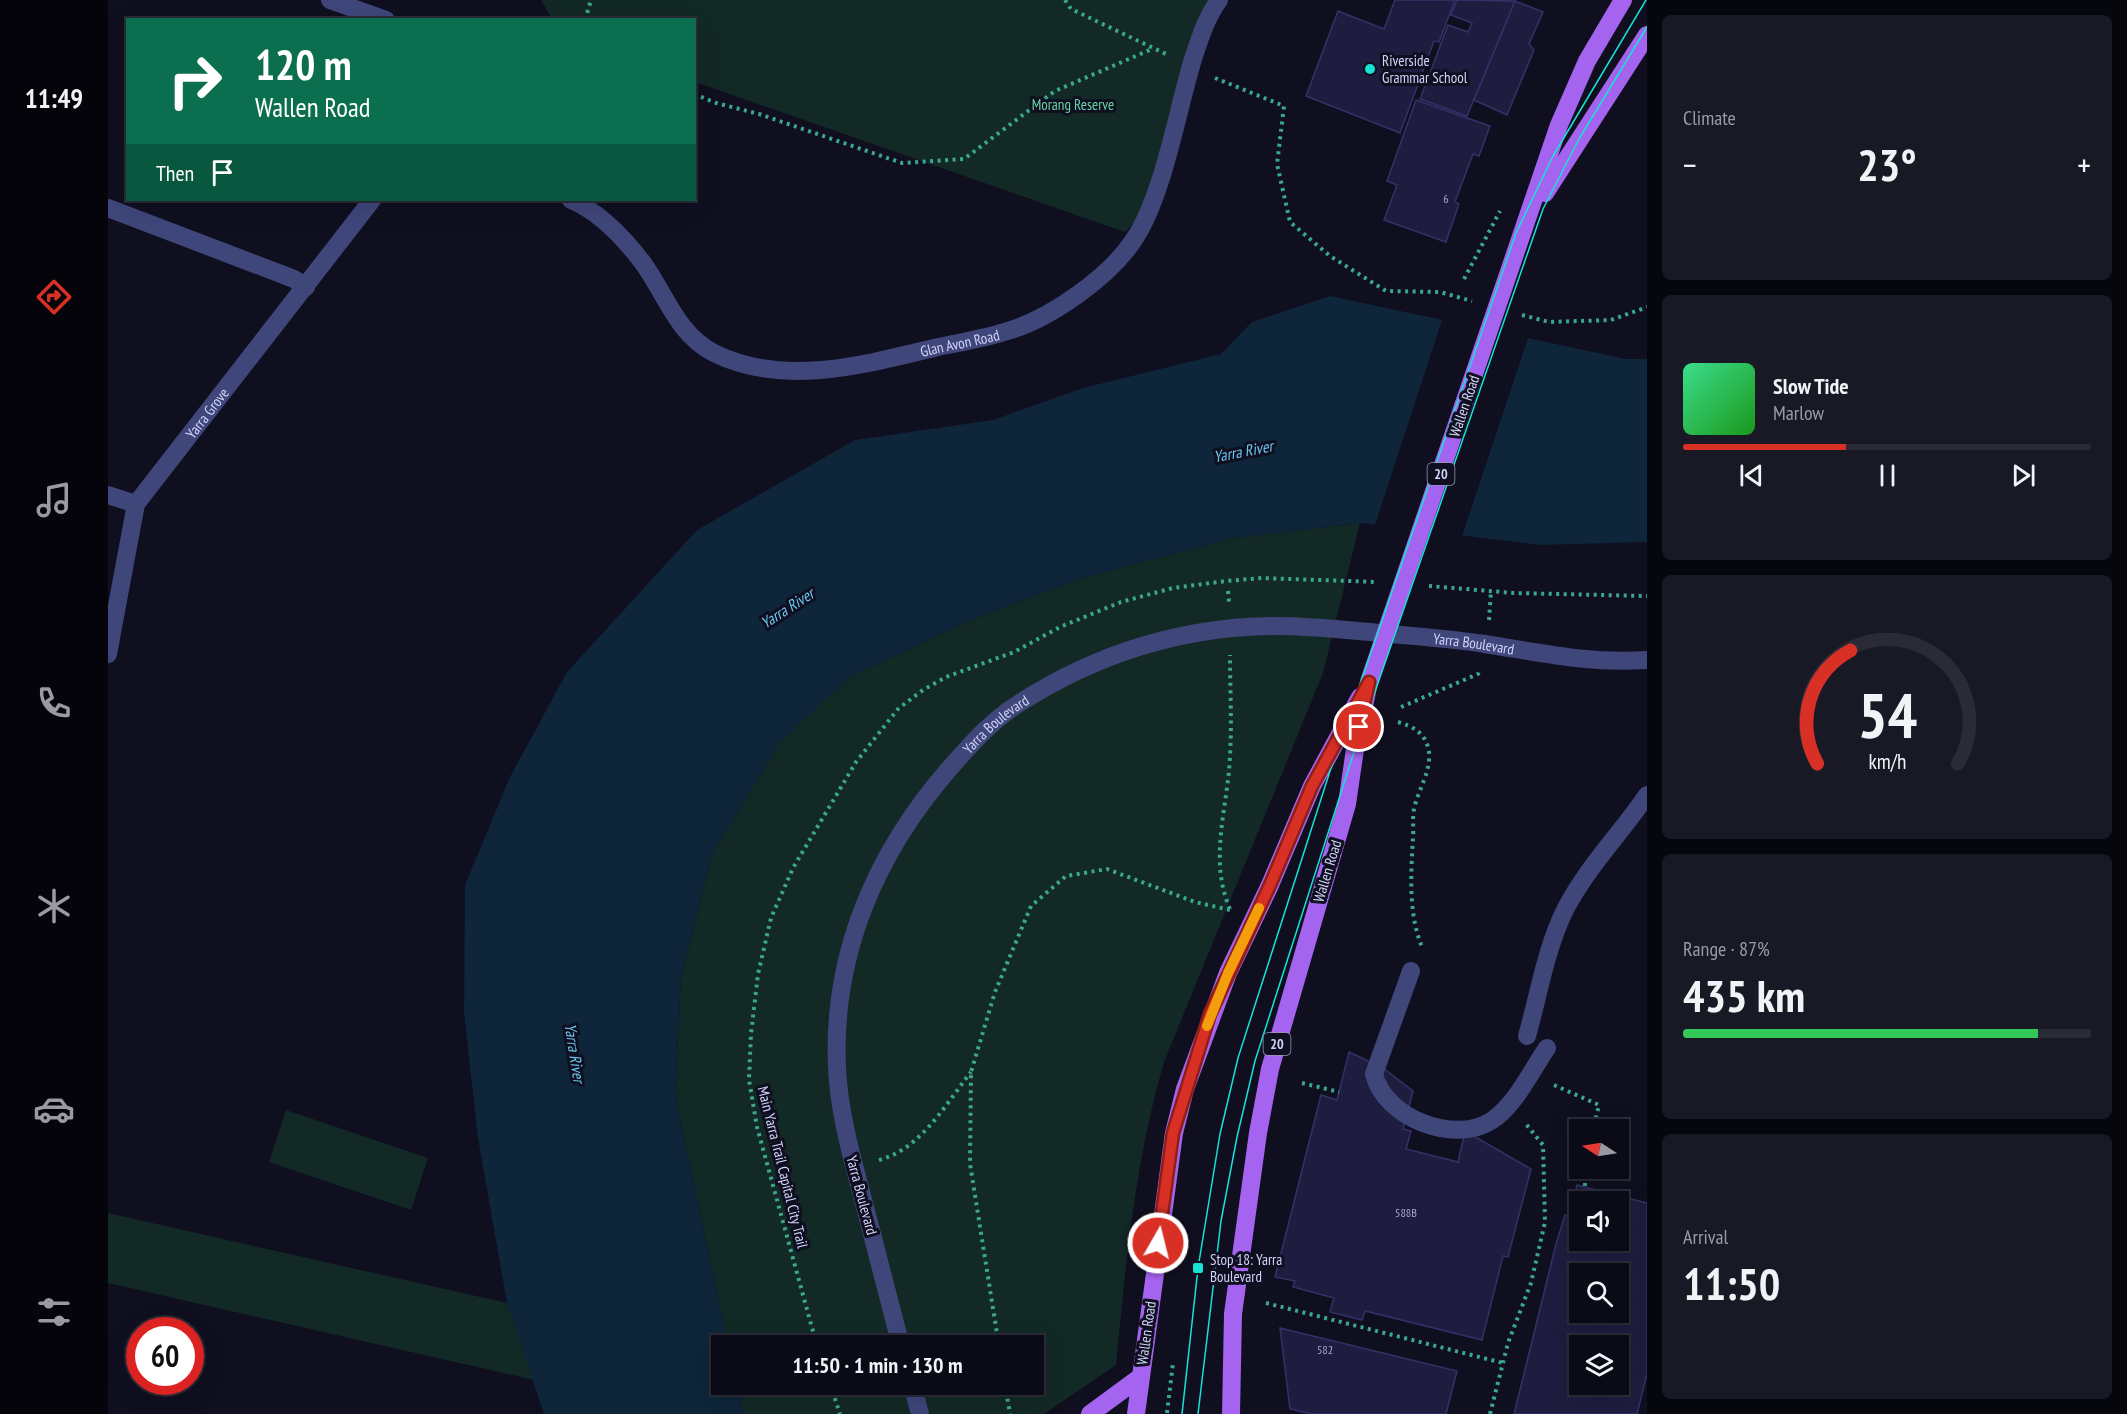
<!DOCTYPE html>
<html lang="en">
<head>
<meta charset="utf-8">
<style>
	body { margin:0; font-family:"PT Sans Narrow",sans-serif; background:#191925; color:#f1f3f6; height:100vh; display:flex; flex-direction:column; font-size:22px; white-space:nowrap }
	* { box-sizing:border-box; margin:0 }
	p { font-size:20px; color:#9a9ba2 }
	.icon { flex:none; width:33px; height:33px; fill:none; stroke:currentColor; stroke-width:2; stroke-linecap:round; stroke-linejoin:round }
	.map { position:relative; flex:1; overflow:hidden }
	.drawer { display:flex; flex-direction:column; gap:15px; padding:15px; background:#06060d; width:480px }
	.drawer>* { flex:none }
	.banner { position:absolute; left:18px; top:18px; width:570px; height:183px; border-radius:0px; box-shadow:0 6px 24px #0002,0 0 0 2px #2b2b37; background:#0b6e4f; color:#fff; overflow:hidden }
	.needle { width:39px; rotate:282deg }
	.buttons { position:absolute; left:1461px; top:1119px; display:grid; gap:12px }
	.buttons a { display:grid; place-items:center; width:60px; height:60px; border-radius:0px; background:#0b0b18; box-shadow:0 6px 24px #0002,0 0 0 2px #2b2b37; font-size:30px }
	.speed { position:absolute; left:18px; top:1317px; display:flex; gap:12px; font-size:30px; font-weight:700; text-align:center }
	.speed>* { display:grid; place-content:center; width:78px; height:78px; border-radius:50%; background:#0b0b18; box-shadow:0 6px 24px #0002,0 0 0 2px #2b2b37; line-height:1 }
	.speed .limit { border:9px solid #d22; background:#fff; color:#111 }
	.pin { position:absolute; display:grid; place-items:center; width:51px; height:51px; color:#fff; margin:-26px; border:3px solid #fff; border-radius:50%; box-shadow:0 2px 6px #0007 }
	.me { position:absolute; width:66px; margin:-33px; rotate:8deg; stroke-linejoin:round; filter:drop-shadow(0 0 4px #0008) }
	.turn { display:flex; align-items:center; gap:21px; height:126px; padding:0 30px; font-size:27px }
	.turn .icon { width:78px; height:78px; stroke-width:2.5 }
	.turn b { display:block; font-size:42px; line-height:51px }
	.then { display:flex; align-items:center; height:57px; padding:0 30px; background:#0003; gap:12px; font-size:22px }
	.big { font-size:45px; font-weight:700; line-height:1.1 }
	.drawer .widget { flex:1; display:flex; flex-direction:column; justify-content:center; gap:9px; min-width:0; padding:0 21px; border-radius:9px; background:#191925 }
	.drawer .dial { align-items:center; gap:0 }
	.dial svg { height:156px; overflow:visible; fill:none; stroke:#2b2b37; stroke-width:7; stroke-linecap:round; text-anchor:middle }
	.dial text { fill:#f1f3f6; stroke:none }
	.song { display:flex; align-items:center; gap:18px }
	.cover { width:72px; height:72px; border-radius:9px; background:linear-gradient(135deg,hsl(150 70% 55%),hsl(120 70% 35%)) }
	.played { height:6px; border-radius:3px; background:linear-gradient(90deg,#d93025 40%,#2b2b37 40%) }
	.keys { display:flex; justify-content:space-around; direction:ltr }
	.heat { display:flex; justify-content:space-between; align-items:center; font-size:33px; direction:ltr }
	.charge { height:9px; border-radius:4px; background:linear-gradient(90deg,#34c759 87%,#2b2b37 0) }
	.trip { position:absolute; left:603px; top:1335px; width:333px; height:60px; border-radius:0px; background:#0b0b18; box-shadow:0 6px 24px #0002,0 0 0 2px #2b2b37; font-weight:700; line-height:60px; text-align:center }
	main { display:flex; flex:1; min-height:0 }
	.tab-bar { display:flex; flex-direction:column; width:108px; justify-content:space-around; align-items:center; background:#04040a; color:#9a9ba2 }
	.tab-bar .icon { width:42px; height:42px }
	.tab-bar .selected { color:#d93025 }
	.tab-bar b { font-size:27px; color:#f1f3f6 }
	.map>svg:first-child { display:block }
	.green { fill:#132925 }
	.water { fill:#0e253a }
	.pier { fill:#0f0f20 }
	.building { fill:#1f1d3f; stroke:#343168; stroke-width:1.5; fill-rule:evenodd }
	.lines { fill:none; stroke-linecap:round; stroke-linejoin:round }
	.path { stroke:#3aa78f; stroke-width:4; stroke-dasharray:3 4.5; stroke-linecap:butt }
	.minor { stroke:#3f467a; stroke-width:18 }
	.major { stroke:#a564ef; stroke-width:18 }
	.tram { stroke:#17e2d6; stroke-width:1.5 }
	.route-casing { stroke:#8d1f18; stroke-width:15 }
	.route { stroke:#d93025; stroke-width:10 }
	.slow { stroke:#f59e0b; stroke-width:10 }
	.poi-dot { fill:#17e2d6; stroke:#0f0f20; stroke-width:2 }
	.labels { text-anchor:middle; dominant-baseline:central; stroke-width:6; stroke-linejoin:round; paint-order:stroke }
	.number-label { font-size:12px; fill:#a5a6cb }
	.shield { fill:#0f0f20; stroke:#9899b9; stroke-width:1.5 }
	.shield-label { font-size:14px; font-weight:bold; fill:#d2d4fa }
	.poi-label { font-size:15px; fill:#d2d4fa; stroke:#0f0f20; text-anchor:start }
	.park-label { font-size:15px; fill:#66d3a6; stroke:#0f0f20 }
	.street-label { font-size:15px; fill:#d2d4fa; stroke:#0f0f20 }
	.water-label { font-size:16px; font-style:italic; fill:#6bc8f0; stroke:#0f0f20 }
</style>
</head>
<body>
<main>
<nav class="tab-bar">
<b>11:49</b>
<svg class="icon selected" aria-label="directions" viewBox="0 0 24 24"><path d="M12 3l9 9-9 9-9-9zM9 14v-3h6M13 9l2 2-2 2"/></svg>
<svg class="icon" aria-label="music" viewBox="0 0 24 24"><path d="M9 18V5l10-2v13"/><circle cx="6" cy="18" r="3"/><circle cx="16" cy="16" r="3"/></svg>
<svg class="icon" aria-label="phone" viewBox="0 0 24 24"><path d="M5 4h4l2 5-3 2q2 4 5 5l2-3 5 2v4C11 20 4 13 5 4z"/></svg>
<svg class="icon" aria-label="climate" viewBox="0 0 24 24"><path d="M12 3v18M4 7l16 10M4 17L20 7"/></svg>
<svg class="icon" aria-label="car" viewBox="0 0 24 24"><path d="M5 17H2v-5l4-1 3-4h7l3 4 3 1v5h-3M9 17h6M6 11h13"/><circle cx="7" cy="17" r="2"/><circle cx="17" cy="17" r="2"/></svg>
<svg class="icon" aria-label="filters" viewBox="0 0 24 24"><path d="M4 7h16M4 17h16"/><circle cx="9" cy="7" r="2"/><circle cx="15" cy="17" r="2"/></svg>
</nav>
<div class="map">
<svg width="1539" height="1414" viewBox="0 0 1539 1414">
	<rect width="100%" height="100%" fill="#0f0f20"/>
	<path class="green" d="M433 0H1109L1041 208 1017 232 587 82 586 20 444 19Z
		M1252 523 1215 673 1056 1062C1027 1161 1018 1262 1008 1365L936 1414H635L629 1385 926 1384V1346L620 1345 567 1095 573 978 604 854 672 742 740 678 860 621 970 579 1125 538Z
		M178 1110 320 1158 303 1210 161 1162Z
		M0 1213 399 1303 426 1380 0 1283Z"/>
	<path class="water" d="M1222 296 1518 359H1539V542L1433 545 1252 523 1125 538 970 579 860 621 740 678 672 742 604 854 573 978 567 1095 620 1345 614 1346V1384L629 1385 635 1414H436L399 1303 370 1138 356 1012 357 885 402 777 459 672 589 530 747 440 885 420 975 388 1113 354 1144 322Z"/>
	<path class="pier" d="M1335 317 1421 335 1353 539 1266 528Z"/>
	<path class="building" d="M1287 0H1347L1331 42 1326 41 1292 133 1198 96 1230 11 1276 29Z
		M1349 0 1407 1 1359 116 1312 99 1340 25 1360 32 1364 23 1343 15Z
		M1407 1 1435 12 1421 44 1426 50 1399 115 1366 100Z
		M1308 100 1382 126 1371 156 1365 154 1347 202 1351 204 1338 242 1276 220 1289 185 1279 181Z
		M1241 1052 1275 1068 1305 1091 1295 1129 1303 1131 1298 1149 1350 1162 1357 1131 1423 1169 1400 1257 1395 1256 1374 1340 1257 1311 1254 1320 1222 1312 1226 1298 1185 1287 1187 1281 1167 1277 1213 1095 1229 1100Z
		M1469 1185 1539 1203V1374L1529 1414H1406L1448 1244 1457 1215H1461ZM1472 1202H1510V1240H1472ZM1472 1274H1510V1312H1472ZM1472 1346H1510V1384H1472Z
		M1172 1328 1349 1371 1338 1414H1204L1182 1409Z"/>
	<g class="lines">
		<path class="path" d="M957 0 963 9 1060 55
			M477 20 483 0
			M1107 78 1176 106 1169 164 1182 222 1222 256 1278 291 1332 292 1364 301
			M586 94 608 103 651 114 794 163 856 159 947 91 1044 49
			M1356 279 1392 211
			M1414 315 1441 322 1503 320 1539 307
			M1321 586 1405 593 1539 596
			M1120 591 1121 602
			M1381 620 1383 591
			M1293 707 1370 674 1372 669
			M1290 722C1306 727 1318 733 1321 752 1323 772 1310 790 1306 809 1304 818 1306 828 1305 837 1303 874 1300 913 1314 947
			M1122 909C1100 859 1120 807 1122 756 1124 722 1122 688 1122 655
			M1194 1083 1231 1092
			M1446 1085 1491 1105 1485 1130
			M771 1160C813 1149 837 1105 863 1072
			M1477 1168V1187
			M1158 1303 1395 1363
			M709 1346 649 1127 641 1080 643 1034 650 974 663 918 685 868 748 762 790 709 815 690 838 677 906 652 952 627 1013 602 1065 588 1118 581 1154 578 1269 582
			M891 1346 862 1164 863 1072 887 992 923 906 958 876 999 869 1087 902 1122 910
			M722 1384 732 1414
			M897 1384 902 1414
			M1059 1413 1065 1363
			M1382 1414 1400 1343 1423 1283 1437 1222 1435 1145 1418 1124"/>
		<g class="minor">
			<path d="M222 0 278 20"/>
			<path id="s1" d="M463 200C492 212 516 238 535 263 558 295 569 334 606 353 676 388 759 364 830 347 854 342 879 338 903 330 944 317 1001 277 1025 241 1055 198 1069 111 1085 59 1092 38 1098 18 1111 0"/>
			<path d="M0 208 186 279 198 287"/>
			<path d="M0 495 28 504"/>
			<path id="s2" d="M0 654 28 504 264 200"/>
			<path d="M1303 971 1266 1074C1276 1117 1345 1145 1383 1121 1407 1106 1423 1071 1439 1048"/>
			<path d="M1419 1036C1431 994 1438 947 1458 908 1480 866 1513 833 1539 795"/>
			<path id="s3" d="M793 1346C781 1299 769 1253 757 1207 745 1161 731 1115 729 1067 724 954 768 853 841 769 862 745 883 721 910 704 986 655 1069 628 1160 626 1194 625 1228 629 1262 632 1300 636 1339 638 1377 644 1434 653 1481 664 1539 660"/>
			<path d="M804 1384 812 1414"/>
		</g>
		<path class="major" d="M1437 193 1539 35
			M982 1414 1031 1378
			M1028 1414 1066 1133 1077 1089 1120 973 1162 885 1204 786 1252 697
			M1123 1414 1125 1314 1150 1133 1162 1069 1239 804 1247 749 1261 682 1451 125 1479 61 1515 0"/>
		<path class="tram" d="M1074 1414 1090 1268 1112 1134 1130 1058 1222 771 1408 233 1445 156 1538 0
			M1090 1414 1113 1221 1129 1137 1147 1061 1247 749 1435 209 1471 139 1539 27"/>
	</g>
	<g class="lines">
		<g class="route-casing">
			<path id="route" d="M1050 1243 1065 1133 1102 1014 1162 885 1204 786 1261 682 1251 727"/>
		</g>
		<use href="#route" class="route"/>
		<path class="slow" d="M1099 1026 1120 973 1151 908"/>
	</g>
	<g class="poi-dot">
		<circle cx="1262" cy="69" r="6"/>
		<rect x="1084" y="1262" width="12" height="12" rx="3"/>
	</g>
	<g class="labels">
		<g class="number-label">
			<text x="1338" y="198">6</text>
			<text x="1298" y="1212">588B</text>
			<text x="1217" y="1349">582</text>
		</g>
		<g class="shield">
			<rect x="1319.5" y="463" width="27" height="22" rx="4.5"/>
			<rect x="1155.5" y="1033" width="27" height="22" rx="4.5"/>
		</g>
		<g class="shield-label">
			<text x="1333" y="474">20</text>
			<text x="1169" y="1044">20</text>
		</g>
		<g class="poi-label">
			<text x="1274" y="60">Riverside<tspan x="1274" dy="17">Grammar School</tspan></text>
			<text x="1102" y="1259">Stop 18: Yarra<tspan x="1102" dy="17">Boulevard</tspan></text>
		</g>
		<g class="park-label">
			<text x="965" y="104">Morang Reserve</text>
		</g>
		<g class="street-label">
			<text stroke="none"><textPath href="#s1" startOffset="464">Glan Avon Road</textPath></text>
			<text transform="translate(1356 406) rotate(-71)">Wallen Road</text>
			<text stroke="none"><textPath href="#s2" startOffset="268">Yarra Grove</textPath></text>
			<text stroke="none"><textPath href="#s3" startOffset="1180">Yarra Boulevard</textPath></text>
			<text stroke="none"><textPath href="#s3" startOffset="678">Yarra Boulevard</textPath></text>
			<text transform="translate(1219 871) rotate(-73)">Wallen Road</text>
			<text transform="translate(675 1167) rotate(76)">Main Yarra Trail Capital City Trail</text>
			<text transform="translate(754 1195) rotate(75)">Yarra Boulevard</text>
			<text transform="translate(1038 1333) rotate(-82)">Wallen Road</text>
		</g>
		<g class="water-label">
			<text transform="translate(1135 451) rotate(-11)">Yarra River</text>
			<text transform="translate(679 608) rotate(-33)">Yarra River</text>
			<text transform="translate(467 1053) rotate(81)">Yarra River</text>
		</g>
	</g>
</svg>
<div class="buttons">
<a><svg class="needle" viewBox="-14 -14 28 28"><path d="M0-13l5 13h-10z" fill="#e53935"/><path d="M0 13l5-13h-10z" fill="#9a9ba2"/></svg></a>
<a><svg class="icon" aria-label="sound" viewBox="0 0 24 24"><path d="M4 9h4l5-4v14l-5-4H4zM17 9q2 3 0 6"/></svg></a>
<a><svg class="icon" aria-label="search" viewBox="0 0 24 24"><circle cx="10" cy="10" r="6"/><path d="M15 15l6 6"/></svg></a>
<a><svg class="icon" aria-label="layers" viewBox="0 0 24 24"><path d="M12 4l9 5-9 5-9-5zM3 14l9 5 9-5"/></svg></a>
</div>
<div class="speed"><div class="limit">60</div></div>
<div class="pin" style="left:1251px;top:727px;background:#d93025"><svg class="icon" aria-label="arrive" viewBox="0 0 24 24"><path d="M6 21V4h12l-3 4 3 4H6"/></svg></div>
<svg class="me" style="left:1050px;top:1243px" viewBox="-20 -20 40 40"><circle r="17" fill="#d93025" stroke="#fff" stroke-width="3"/><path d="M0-11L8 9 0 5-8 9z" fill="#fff"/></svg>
<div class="trip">11:50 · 1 min · 130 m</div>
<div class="banner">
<div class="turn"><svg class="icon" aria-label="right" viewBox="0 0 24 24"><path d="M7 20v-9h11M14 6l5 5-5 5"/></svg><div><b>120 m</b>Wallen Road</div></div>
<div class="then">Then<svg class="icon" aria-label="arrive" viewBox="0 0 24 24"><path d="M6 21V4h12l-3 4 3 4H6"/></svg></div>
</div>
</div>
<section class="drawer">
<div class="widget"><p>Climate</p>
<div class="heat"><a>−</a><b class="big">23°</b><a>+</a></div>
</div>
<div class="widget">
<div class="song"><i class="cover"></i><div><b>Slow Tide</b><p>Marlow</p></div></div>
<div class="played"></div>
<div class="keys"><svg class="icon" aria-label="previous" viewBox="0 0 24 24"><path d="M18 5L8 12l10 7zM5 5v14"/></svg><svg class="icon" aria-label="pause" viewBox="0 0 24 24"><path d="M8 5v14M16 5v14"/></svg><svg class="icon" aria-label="next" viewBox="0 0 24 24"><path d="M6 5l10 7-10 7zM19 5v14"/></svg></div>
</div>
<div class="widget dial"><svg viewBox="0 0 100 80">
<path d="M14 69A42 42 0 1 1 86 69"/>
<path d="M14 69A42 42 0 0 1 31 11" stroke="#d93025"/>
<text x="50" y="56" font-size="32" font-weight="700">54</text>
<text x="50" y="72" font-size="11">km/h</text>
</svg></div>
<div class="widget"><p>Range · 87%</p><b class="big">435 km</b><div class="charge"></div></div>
<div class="widget"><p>Arrival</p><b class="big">11:50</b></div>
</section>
</main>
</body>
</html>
